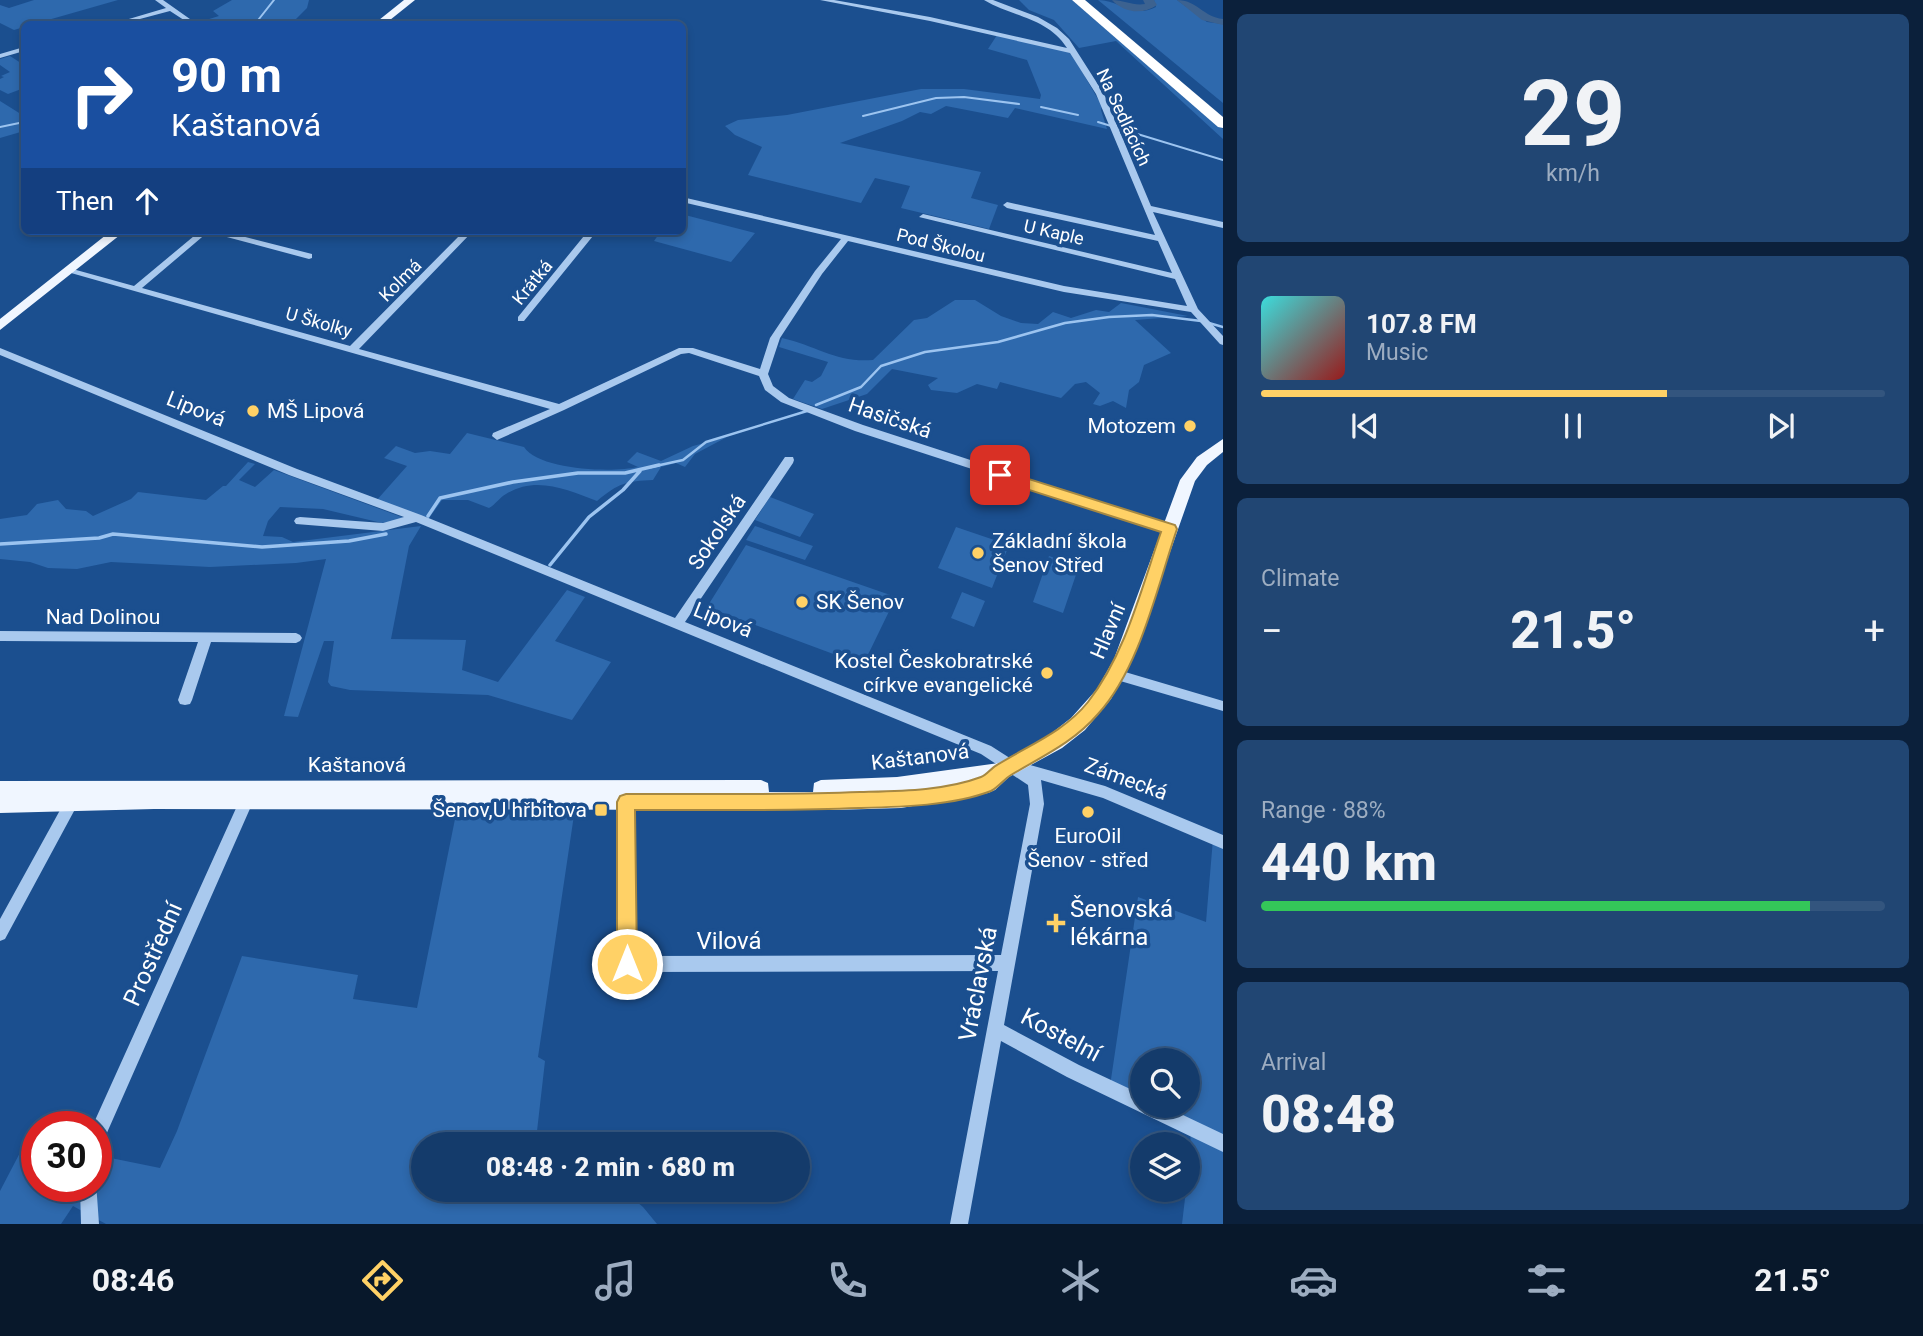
<!DOCTYPE html>
<html lang="en">
<head>
<meta charset="utf-8">
<style>
	body { margin:0; font-family:Roboto,sans-serif; background:#214673; color:#f1f3f6; height:100vh; display:flex; flex-direction:column; font-size:26px; white-space:nowrap }
	* { box-sizing:border-box; margin:0 }
	p { font-size:23px; color:#9dadc1 }
	.icon { flex:none; width:38px; height:38px; fill:none; stroke:currentColor; stroke-width:2; stroke-linecap:round; stroke-linejoin:round }
	.map { position:relative; flex:1; overflow:hidden }
	.details { display:flex; flex-direction:column; gap:14px; padding:14px; background:#0b203b; width:700px }
	.details>* { flex:none }
	.hud { position:absolute; left:21px; top:21px; width:665px; height:214px; border-radius:10px; box-shadow:0 4px 10px #0003,0 0 0 2px #33557e; background:#1a4fa0; color:#fff; overflow:hidden }
	.controls { position:absolute; left:1130px; top:1048px; display:grid; gap:14px }
	.controls a { display:grid; place-items:center; width:70px; height:70px; border-radius:50%; background:#143b6b; box-shadow:0 4px 10px #0003,0 0 0 2px #33557e; font-size:35px }
	.speed { position:absolute; left:21px; top:1111px; display:flex; gap:14px; font-size:35px; font-weight:700; text-align:center }
	.speed>* { display:grid; place-content:center; width:91px; height:91px; border-radius:50%; background:#143b6b; box-shadow:0 4px 10px #0003,0 0 0 2px #33557e; line-height:1 }
	.speed .limit { border:10px solid #d22; background:#fff; color:#111 }
	.pin { position:absolute; display:grid; place-items:center; width:60px; height:60px; color:#fff; margin:-30px; border-radius:14px; box-shadow:0 4px 10px #0006 }
	.me { position:absolute; width:77px; margin:-38px; rotate:0deg; stroke-linejoin:round; filter:drop-shadow(0 0 5px #0008) }
	.turn { display:flex; align-items:center; gap:24px; height:147px; padding:0 35px; font-size:32px }
	.turn .icon { width:91px; height:91px; stroke-width:2.5 }
	.turn b { display:block; font-size:49px; line-height:60px }
	.then { display:flex; align-items:center; height:66px; padding:0 35px; background:#0003; gap:14px; font-size:26px }
	.big { font-size:52px; font-weight:800; line-height:1.1 }
	.details .card { flex:1; display:flex; flex-direction:column; justify-content:center; gap:10px; min-width:0; padding:0 24px; border-radius:10px; background:#214673 }
	.details .dial { align-items:center; gap:0 }
	.dial b { font-size:91px; line-height:1 }
	.song { display:flex; align-items:center; gap:21px }
	.cover { width:84px; height:84px; border-radius:10px; background:linear-gradient(135deg,hsl(180 70% 55%),hsl(0 70% 35%)) }
	.played { height:7px; border-radius:4px; background:linear-gradient(90deg,#ffd166 65%,#33557e 65%) }
	.keys { display:flex; justify-content:space-around; direction:ltr }
	.heat { display:flex; justify-content:space-between; align-items:center; font-size:38px; direction:ltr }
	.charge { height:10px; border-radius:5px; background:linear-gradient(90deg,#34c759 88%,#33557e 0) }
	.trip { position:absolute; left:411px; top:1132px; width:399px; height:70px; border-radius:35px; background:#143b6b; box-shadow:0 4px 10px #0003,0 0 0 2px #33557e; font-weight:800; line-height:70px; text-align:center }
	.dock { display:flex; height:112px; justify-content:space-around; align-items:center; background:#08182b; color:#9dadc1 }
	.dock .icon { width:49px; height:49px }
	.dock .selected { color:#ffd166 }
	.dock b { font-size:32px; color:#f1f3f6 }
	main { display:flex; flex:1; min-height:0 }
	.map>svg:first-child { display:block }
	.green { fill:#2e69ad }
	.lines { fill:none; stroke-linecap:round; stroke-linejoin:round }
	.stream-far2 { stroke:#9cc4f0; stroke-width:2 }
	.stream-far1 { stroke:#9cc4f0; stroke-width:2.5 }
	.stream { stroke:#9cc4f0; stroke-width:3.5 }
	.river { fill:#3c6290; fill-rule:evenodd }
	.minor { fill:#a9c9ee; fill-rule:evenodd }
	.major { fill:#f0f6ff; fill-rule:evenodd }
	.highway { fill:#fff; fill-rule:evenodd }
	.route { fill:#ffd166; stroke:#a68842; stroke-width:2 }
	.poi-dot { fill:#ffd166; stroke:#1b4f8f; stroke-width:2.5 }
	.labels { text-anchor:middle; dominant-baseline:central; stroke-width:7; stroke-linejoin:round; paint-order:stroke }
	.far-street-label { font-size:18px; fill:#fff; stroke:#1b4f8f }
	.street-label { font-size:21px; fill:#fff; stroke:#1b4f8f }
	.poi-label { font-size:21px; fill:#fff; stroke:#1b4f8f; text-anchor:start }
	.near-poi-label { font-size:24px; fill:#fff; stroke:#1b4f8f; text-anchor:start }
	.near-street-label { font-size:24px; fill:#fff; stroke:#1b4f8f }
</style>
</head>
<body>
<main>
<div class="map">
<svg width="1223" height="1224" viewBox="0 0 1223 1224">
	<rect width="100%" height="100%" fill="#1b4f8f"/>
	<path class="green" d="M34 0H118L34 24H24V27L14 30 0 23V5L9 8Z
		M232 0H309L307 8 291 24 196 23 219 16 213 11Z
		M1019 0H1072L1223 129V139L1116 41 1079 48 1054 20 1029 10Z
		M1098 0C1119 0 1134 19 1156 7L1154 0H1177L1207 22 1223 24V103Z
		M997 35 1070 51 1102 106 1101 110 1107 129 1015 108 1008 118 946 106 931 114 920 112 902 121 840 143 981 172 971 198 998 205 989 229 901 208 910 186 875 178 861 203 748 175 762 147 735 135 725 126 738 120 787 115 921 89H964L1040 99 1041 95 1027 60 988 49Z
		M10 56 24 65V88L8 94 0 90V79L4 77 1 76 10 72 0 65V59Z
		M0 101 24 116V131L0 138Z
		M683 214 685 215 755 233 731 262 654 241 661 231H682Z
		M955 300H975L1001 316 1021 323 1038 324 1053 312 1071 318 1096 310 1109 312 1121 303 1188 316 1135 320 1171 353 1144 365 1139 382 1129 390 1126 408 1113 401 1100 406 1093 404 1100 393 1086 382 1075 384 1061 398 1000 382 997 389 977 384 957 393 931 390 928 385 938 378 892 369 867 394 822 409 793 399 805 380 812 382 821 376 828 362 779 347 782 338C817 346 837 363 873 360L914 320 927 318Z
		M467 433 524 447C539 470 612 473 638 467L627 462 637 452 661 461 693 446 727 437 695 454 685 467 676 463 661 467 653 480C626 481 619 483 597 501 568 490 536 475 506 494 499 498 496 504 489 508L468 500H442L427 521 376 501 407 466 384 458 396 446 415 453 430 451 450 454Z
		M248 462 255 464 239 480 255 487 274 470 407 519 382 523 323 509 280 507 268 521 263 536 282 537 293 542 421 526 409 546 391 639 466 640 462 670 498 682 567 590 585 597 555 641 611 662 572 720 488 695 350 690 331 686 328 682 334 641H324L298 717 284 716 326 559 296 563 210 567 111 562 77 569 48 568 30 562 0 559V519L27 515 37 504 58 500 66 509 86 511 93 516 131 499 138 492 206 500 223 486H226Z
		M770 497 814 514 800 537 755 520Z
		M755 526 813 546 805 560 746 540Z
		M956 527 1009 545 992 588 938 568Z
		M746 545 896 597 863 665 707 607Z
		M1049 556 1079 566 1063 613 1033 602Z
		M962 592 985 601 974 627 951 618Z
		M456 814 574 815 538 1057 545 1061 537 1131V1142L541 1144H424V1190H623L643 1207 657 1224H106L73 1206 61 1224H0V1191L23 1147 37 1150V1186H96V1155L160 1168 177 1131 242 956 358 975 353 999 417 1008Z
		M1213 839 1223 844V1224H1182L1186 1190H1188L1191 1128 1149 1106H1188V1060H1143V1103L1110 1086 1138 897 1206 922Z"/>
	<g class="lines">
		<path class="stream-far2" d="M255 24 274 0
			M1041 107 1078 115
			M863 116 936 98 964 97 1019 104
			M1098 122 1223 160
			M0 127 24 122"/>
		<path class="stream-far1" d="M1209 323 1223 327
			M816 405 861 387 881 366 925 352 998 342 1065 323 1109 317 1152 315 1201 321
			M651 467 683 460 706 442 807 411"/>
		<path class="stream" d="M428 516 440 498 513 482 578 473H625L659 465
			M0 544 99 538 113 534 262 547 349 541 386 534
			M550 565 589 517 623 490 640 471"/>
		<path class="river" d="M1112 0C1124 0 1133 6 1145 4L1143 0H1154L1157 5C1143 15 1124 13 1112 0Z
			M1177 0C1197 0 1203 17 1223 19V25L1202 20Z"/>
		<path class="minor" d="M155 0H163L197 24H190L170 11 121 24H112L166 8Z
			M820 0H834L930 17 1067 48C1047 17 1012 17 984 0H993L1038 17 1057 28 1069 39 1104 94 1151 206 1223 222V228L1153 212 1198 309 1223 336V345L1220 344 1191 312 1064 292 848 241 822 274 780 338 768 374 773 386 789 398 863 425 1173 526 1175 529 1173 532H1165L855 431 781 402 765 390 759 376 689 353 681 354 564 410 497 440 492 436 493 433 550 409 64 271 69 268 134 286 200 231H222L312 254V258L309 259 208 232 142 288 350 346 464 231H473L359 349 559 404 679 348H693L760 369 770 338 815 271 841 239 682 202V197L1064 286 1187 306 1175 279 919 217 923 214 1172 273 1158 241 1007 208 1003 205 1007 202 1155 235 1096 94 1070 53 930 21Z
			M24 47V51L0 58V54Z
			M588 231H597L524 321H518V317Z
			M0 348 297 469 421 515 675 618 785 457H793L794 460 793 463 685 622 991 746 1019 764 1023 763 1105 786 1223 835V849L1103 798 1041 780 1044 804 1004 1025 1079 1065 1143 1095V1106H1164L1223 1134V1152L1067 1077 1001 1041 968 1224H950L998 971 627 972 622 969 619 964V795L621 791 626 789 631 791 633 795 635 956 1001 955 1030 804 1028 785 981 754 416 522 383 531 296 524 294 521 296 518 300 517 383 523 404 517 289 475 0 355Z
			M0 631 296 633 300 635 302 638 300 641 296 643 211 642 192 700 190 704 185 705 180 704 178 700 198 642 0 641Z
			M1115 669 1223 701V711L1110 678 1109 674 1110 670Z
			M249 789 254 791 256 795 102 1144 96 1146V1127H92L242 795 244 791Z
			M75 790 80 792 82 796 80 800 5 939 0 941V919L70 792Z
			M96 1182 99 1224H81L80 1186H96Z"/>
		<path class="major" d="M404 0H415L385 24H374Z
			M111 231H125L0 330V319Z
			M1223 439V452L1207 465 1195 481 1132 660 1111 699 1085 730 1062 748 1009 777 995 790 988 793 901 808 834 810 154 809 0 813V781L761 780 768 783 769 792H813L814 783 821 780 897 777 999 763 1048 736 1071 718 1097 689 1114 659 1180 480 1197 457Z"/>
		<path class="highway" d="M1072 0H1085L1223 117V128L1218 127Z"/>
	</g>
	<path class="route" d="M1000 470 1175 525 1177 529C1157 587 1140 668 1098 714 1074 742 1043 756 1011 775 1004 779 999 787 991 791 952 806 900 807 859 808 785 811 710 810 635 810L637 964 634 971 627 974 620 971 617 964V802L620 796 626 794C704 794 782 795 860 792 898 791 944 791 981 777 987 775 991 768 997 765 1029 745 1064 732 1088 702 1126 653 1141 589 1161 532L995 479 993 475Z"/>
	<g class="poi-dot">
		<circle cx="253" cy="411" r="7"/>
		<circle cx="1190" cy="426" r="7"/>
		<circle cx="978" cy="553" r="7"/>
		<circle cx="802" cy="602" r="7"/>
		<circle cx="1047" cy="673" r="7"/>
		<rect x="594" y="803" width="14" height="14" rx="3.5"/>
		<circle cx="1088" cy="812" r="7"/>
		<path d="M1052.5 912.5h7v7h7v7h-7v7h-7v-7h-7v-7h7z"/>
	</g>
	<g class="labels">
		<g class="far-street-label">
			<text transform="translate(1124 117) rotate(65)">Na Sedlácích</text>
			<text transform="translate(1054 232) rotate(13)">U Kaple</text>
			<text transform="translate(941 245) rotate(14)">Pod Školou</text>
			<text transform="translate(400 280) rotate(-45)">Kolmá</text>
			<text transform="translate(532 282) rotate(-51)">Krátká</text>
			<text transform="translate(319 322) rotate(16)">U Školky</text>
		</g>
		<g class="street-label">
			<text transform="translate(196 409) rotate(22)">Lipová</text>
			<text transform="translate(890 418) rotate(19)">Hasičská</text>
			<text transform="translate(717 532) rotate(-56)">Sokolská</text>
			<text x="103" y="617">Nad Dolinou</text>
			<text transform="translate(723 620) rotate(22)">Lipová</text>
			<text transform="translate(1108 631) rotate(-67)">Hlavní</text>
			<text transform="translate(920 757) rotate(-7)">Kaštanová</text>
			<text x="357" y="765">Kaštanová</text>
			<text transform="translate(1126 779) rotate(20)">Zámecká</text>
		</g>
		<g class="poi-label">
			<text x="267" y="411">MŠ Lipová</text>
			<text x="1176" y="426" text-anchor="end">Motozem</text>
			<text x="992" y="541">Základní škola<tspan x="992" dy="24">Šenov Střed</tspan></text>
			<text x="816" y="602">SK Šenov</text>
			<text x="1033" y="661" text-anchor="end">Kostel Českobratrské<tspan x="1033" dy="24">církve evangelické</tspan></text>
			<text x="587" y="810" text-anchor="end">Šenov,U hřbitova</text>
			<text x="1088" y="836" text-anchor="middle">EuroOil<tspan x="1088" dy="24">Šenov - střed</tspan></text>
		</g>
		<g class="near-poi-label">
			<text x="1070" y="909">Šenovská<tspan x="1070" dy="28">lékárna</tspan></text>
		</g>
		<g class="near-street-label">
			<text x="729" y="941">Vilová</text>
			<text transform="translate(153 954) rotate(-66)">Prostřední</text>
			<text transform="translate(978 984) rotate(-79)">Vráclavská</text>
			<text transform="translate(1061 1035) rotate(28)">Kostelní</text>
		</g>
	</g>
</svg>
<div class="controls">
<a><svg class="icon" aria-label="search" viewBox="0 0 24 24"><circle cx="10" cy="10" r="6"/><path d="M15 15l6 6"/></svg></a>
<a><svg class="icon" aria-label="layers" viewBox="0 0 24 24"><path d="M12 4l9 5-9 5-9-5zM3 14l9 5 9-5"/></svg></a>
</div>
<div class="speed"><div class="limit">30</div></div>
<div class="pin" style="left:1000px;top:475px;background:#d93025"><svg class="icon" aria-label="arrive" viewBox="0 0 24 24"><path d="M6 21V4h12l-3 4 3 4H6"/></svg></div>
<svg class="me" style="left:627px;top:964px" viewBox="-20 -20 40 40"><circle r="17" fill="#ffd166" stroke="#fff" stroke-width="3"/><path d="M0-11L8 9 0 5-8 9z" fill="#fff"/></svg>
<div class="trip">08:48 · 2 min · 680 m</div>
<div class="hud">
<div class="turn"><svg class="icon" aria-label="right" viewBox="0 0 24 24"><path d="M7 20v-9h11M14 6l5 5-5 5"/></svg><div><b>90 m</b>Kaštanová</div></div>
<div class="then">Then<svg class="icon" aria-label="ahead" viewBox="0 0 24 24"><path d="M12 20V5M6 11l6-6 6 6"/></svg></div>
</div>
</div>
<section class="details">
<div class="card dial"><b>29</b><p>km/h</p></div>
<div class="card">
<div class="song"><i class="cover"></i><div><b>107.8 FM</b><p>Music</p></div></div>
<div class="played"></div>
<div class="keys"><svg class="icon" aria-label="previous" viewBox="0 0 24 24"><path d="M18 5L8 12l10 7zM5 5v14"/></svg><svg class="icon" aria-label="pause" viewBox="0 0 24 24"><path d="M8 5v14M16 5v14"/></svg><svg class="icon" aria-label="next" viewBox="0 0 24 24"><path d="M6 5l10 7-10 7zM19 5v14"/></svg></div>
</div>
<div class="card"><p>Climate</p>
<div class="heat"><a>−</a><b class="big">21.5°</b><a>+</a></div>
</div>
<div class="card"><p>Range · 88%</p><b class="big">440 km</b><div class="charge"></div></div>
<div class="card"><p>Arrival</p><b class="big">08:48</b></div>
</section>
</main>
<nav class="dock">
<b>08:46</b>
<svg class="icon selected" aria-label="directions" viewBox="0 0 24 24"><path d="M12 3l9 9-9 9-9-9zM9 14v-3h6M13 9l2 2-2 2"/></svg>
<svg class="icon" aria-label="music" viewBox="0 0 24 24"><path d="M9 18V5l10-2v13"/><circle cx="6" cy="18" r="3"/><circle cx="16" cy="16" r="3"/></svg>
<svg class="icon" aria-label="phone" viewBox="0 0 24 24"><path d="M5 4h4l2 5-3 2q2 4 5 5l2-3 5 2v4C11 20 4 13 5 4z"/></svg>
<svg class="icon" aria-label="climate" viewBox="0 0 24 24"><path d="M12 3v18M4 7l16 10M4 17L20 7"/></svg>
<svg class="icon" aria-label="car" viewBox="0 0 24 24"><path d="M5 17H2v-5l4-1 3-4h7l3 4 3 1v5h-3M9 17h6M6 11h13"/><circle cx="7" cy="17" r="2"/><circle cx="17" cy="17" r="2"/></svg>
<svg class="icon" aria-label="filters" viewBox="0 0 24 24"><path d="M4 7h16M4 17h16"/><circle cx="9" cy="7" r="2"/><circle cx="15" cy="17" r="2"/></svg>
<b>21.5°</b>
</nav>
</body>
</html>
